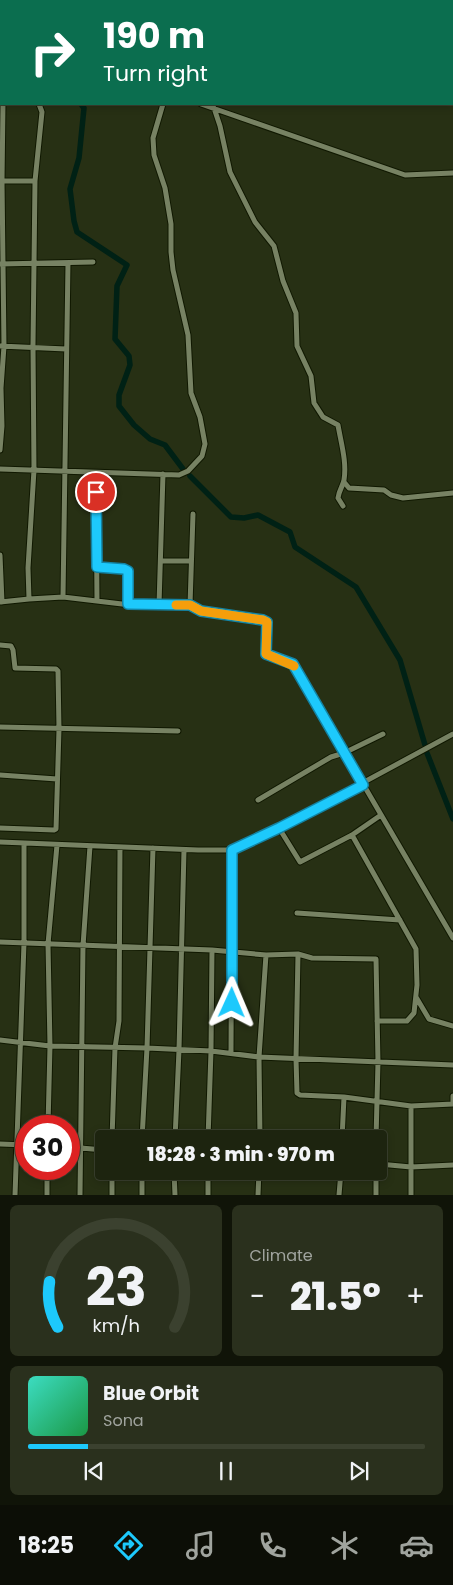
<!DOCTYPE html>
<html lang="en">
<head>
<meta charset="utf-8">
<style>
	body { margin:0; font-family:Poppins,sans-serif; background:#2a301d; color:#f1f3f6; height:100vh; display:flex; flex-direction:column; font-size:19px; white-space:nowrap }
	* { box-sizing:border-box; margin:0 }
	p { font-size:16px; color:#a0a49e }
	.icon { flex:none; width:28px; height:28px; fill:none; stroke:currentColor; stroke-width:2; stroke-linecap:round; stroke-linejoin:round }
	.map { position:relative; height:1195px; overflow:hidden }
	.drawer { display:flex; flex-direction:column; gap:10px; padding:10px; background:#101408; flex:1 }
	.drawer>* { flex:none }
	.hud { position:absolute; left:0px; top:0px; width:454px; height:105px; box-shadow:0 2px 8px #0003,0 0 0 1px #3b412f; background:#0b6e4f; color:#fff; overflow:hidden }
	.speed { position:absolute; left:15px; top:1115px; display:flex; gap:10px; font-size:25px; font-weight:700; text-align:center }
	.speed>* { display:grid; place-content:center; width:65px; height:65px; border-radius:50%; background:#1d240f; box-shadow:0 2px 8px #0003,0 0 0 1px #3b412f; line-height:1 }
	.speed .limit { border:8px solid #d22; background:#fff; color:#111 }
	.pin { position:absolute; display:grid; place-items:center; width:42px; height:42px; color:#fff; margin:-21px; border:2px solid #fff; border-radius:50%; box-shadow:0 1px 5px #0007 }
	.me { position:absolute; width:55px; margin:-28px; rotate:1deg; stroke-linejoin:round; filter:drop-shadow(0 0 4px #0008) }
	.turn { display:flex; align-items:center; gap:18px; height:105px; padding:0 20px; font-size:22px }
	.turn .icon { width:65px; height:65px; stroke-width:2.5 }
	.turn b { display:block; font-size:35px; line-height:42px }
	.big { font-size:38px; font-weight:800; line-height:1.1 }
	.drawer .card { flex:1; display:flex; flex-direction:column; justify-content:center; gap:8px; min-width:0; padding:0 18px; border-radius:8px; background:#2a301d }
	.drawer .dial { align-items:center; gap:0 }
	.dial svg { height:130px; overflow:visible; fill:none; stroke:#3b412f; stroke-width:7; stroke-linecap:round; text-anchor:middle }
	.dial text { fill:#f1f3f6; stroke:none }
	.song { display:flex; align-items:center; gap:15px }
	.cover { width:60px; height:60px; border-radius:8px; background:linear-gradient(135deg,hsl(170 70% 55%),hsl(140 70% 35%)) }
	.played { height:5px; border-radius:2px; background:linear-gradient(90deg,#1dc9fc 15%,#3b412f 15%) }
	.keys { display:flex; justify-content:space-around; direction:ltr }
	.heat { display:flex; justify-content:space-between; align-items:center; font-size:28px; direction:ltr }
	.drawer .tiles { flex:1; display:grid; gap:10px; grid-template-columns:1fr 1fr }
	.card:last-child { grid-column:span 2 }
	.trip { position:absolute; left:95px; top:1130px; width:292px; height:50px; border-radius:5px; background:#1d240f; box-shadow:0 2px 8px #0003,0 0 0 1px #3b412f; font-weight:800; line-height:50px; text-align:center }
	.dock { display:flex; height:80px; justify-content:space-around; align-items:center; background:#0c0e06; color:#a0a49e }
	.dock .icon { width:35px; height:35px }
	.dock .active { color:#1dc9fc }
	.dock b { font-size:22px; color:#f1f3f6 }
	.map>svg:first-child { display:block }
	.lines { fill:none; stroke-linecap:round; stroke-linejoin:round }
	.canal { stroke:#002115; stroke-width:5.5 }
	.minor-casing { stroke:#101800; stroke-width:7 }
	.minor { stroke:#778263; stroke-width:5 }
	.route-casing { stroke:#1383a4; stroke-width:12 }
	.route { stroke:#1dc9fc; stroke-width:9 }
	.slow { stroke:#f59e0b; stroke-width:9 }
</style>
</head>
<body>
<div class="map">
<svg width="453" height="1195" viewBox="0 0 453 1195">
	<rect width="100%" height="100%" fill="#273014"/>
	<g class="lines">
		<path class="canal" d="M413 0 414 1
			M452 83 453 85
			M81 104 84 108 79 158 70 189 74 221 77 232 127 265 117 286 115 339 129 356 130 365 119 395V406L134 425 150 439 165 445 183 469
			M190 476 231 517 244 518 258 515 290 532 295 547 356 587 400 660 425 745
			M427 753 453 819"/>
		<g class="minor-casing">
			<path id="minor" d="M74 0 76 1
				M409 0 410 1
				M421 0 422 1
				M84 1V0
				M452 66 453 68
				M452 90 453 92
				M0 93H1
				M201 104 405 175 453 173
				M214 108 220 126 230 172 255 222 274 246 283 281 296 313 297 346 311 376 314 403 323 417 338 425C341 443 347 462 344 480 343 486 339 490 338 498L343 506
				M0 181H35
				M0 264 93 262
				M0 346 66 349
				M0 450 2 426 1 388 4 346 2 181 3 104
				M0 469 179 475 188 471 202 456 205 444 200 417 191 393 188 335 173 270 171 252V224L165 188 154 155 153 138 163 104
				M96 473 97 601
				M344 482 349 488 384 490 391 495 403 498 453 493
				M0 555 2 602
				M161 561H191
				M97 567 124 569 128 571V604
				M63 597 68 263
				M29 599 63 597 122 604 190 605 201 611 263 620 267 622 266 654 293 664 453 938
				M0 602 29 599 28 568 34 470 33 346 35 181 42 112 39 104
				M159 605 163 474
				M190 605 193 514
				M0 645 11 646 13 650 15 668 56 669 58 671 59 729 56 829 54 830 0 828
				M0 727 178 731
				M0 775 57 779
				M258 800 331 757 344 753 383 734
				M279 828 300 862 352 835 381 815
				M352 835 416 949 417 985 414 1013 407 1021H377
				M0 842 198 850H232L279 828 453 734
				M297 913 400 920
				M0 942 212 950 266 955 298 954 312 958 376 959 378 1062 376 1139
				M298 954 296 1059 297 1093 300 1095 344 1097 411 1106 453 1104V1096
				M416 997 429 1019 453 1026
				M0 1040 50 1046 147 1048 211 1051 259 1057 453 1065
				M231 1053 232 850
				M48 1126 50 1046 48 944 57 845
				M112 1139 115 1048 119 1021 120 847
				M142 1139 147 1048 153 848
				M175 1139 179 1050 184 850
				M208 1139 211 1051 212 950
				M260 1139 259 1057 266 955
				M342 1139 344 1097
				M0 1144 26 1145
				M69 1147 104 1150
				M379 1164 411 1167 453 1165
				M47 1169V1195
				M112 1171V1195
				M142 1171V1195
				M174 1171 175 1195
				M208 1171V1195
				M376 1171V1195
				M15 1195 24 943V843
				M80 1195 83 946 90 846
				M258 1195 259 1171
				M339 1195 341 1171
				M411 1195V1106"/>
		</g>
		<use href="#minor" class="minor"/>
	</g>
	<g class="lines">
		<g class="route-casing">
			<path id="route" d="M96 492 97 567 124 569 128 571V604L190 605 201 611 263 620 267 622 266 654 293 664 363 785 279 828 232 850V1003"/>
		</g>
		<use href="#route" class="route"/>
		<path class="slow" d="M176 605H190L201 611 263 620 267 622 266 654 294 666"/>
	</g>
</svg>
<div class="speed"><div class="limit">30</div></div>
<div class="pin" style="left:96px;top:492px;background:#d93025"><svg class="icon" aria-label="arrive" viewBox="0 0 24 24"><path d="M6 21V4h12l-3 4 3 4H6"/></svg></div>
<svg class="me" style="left:232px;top:1003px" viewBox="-20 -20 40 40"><path d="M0-17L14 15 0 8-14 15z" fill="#1dc9fc" stroke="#fff" stroke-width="4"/></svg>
<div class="trip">18:28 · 3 min · 970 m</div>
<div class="hud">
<div class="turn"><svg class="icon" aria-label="right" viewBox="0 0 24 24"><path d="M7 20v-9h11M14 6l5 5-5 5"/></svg><div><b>190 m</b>Turn right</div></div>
</div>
</div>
<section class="drawer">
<div class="tiles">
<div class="card dial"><svg viewBox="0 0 100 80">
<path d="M14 69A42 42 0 1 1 86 69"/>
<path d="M14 69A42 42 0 0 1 9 41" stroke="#1dc9fc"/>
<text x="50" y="56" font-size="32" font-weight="700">23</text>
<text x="50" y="72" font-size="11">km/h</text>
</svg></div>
<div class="card"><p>Climate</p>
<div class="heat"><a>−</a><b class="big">21.5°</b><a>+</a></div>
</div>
<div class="card">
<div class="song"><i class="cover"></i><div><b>Blue Orbit</b><p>Sona</p></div></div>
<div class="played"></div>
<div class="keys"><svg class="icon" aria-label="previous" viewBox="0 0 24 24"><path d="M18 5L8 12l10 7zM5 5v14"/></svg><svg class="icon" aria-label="pause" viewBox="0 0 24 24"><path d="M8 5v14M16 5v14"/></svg><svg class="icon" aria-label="next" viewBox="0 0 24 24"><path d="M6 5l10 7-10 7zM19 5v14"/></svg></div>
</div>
</div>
</section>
<nav class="dock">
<b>18:25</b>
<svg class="icon active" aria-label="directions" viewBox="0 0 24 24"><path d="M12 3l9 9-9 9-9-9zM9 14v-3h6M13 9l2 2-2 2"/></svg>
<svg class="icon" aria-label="music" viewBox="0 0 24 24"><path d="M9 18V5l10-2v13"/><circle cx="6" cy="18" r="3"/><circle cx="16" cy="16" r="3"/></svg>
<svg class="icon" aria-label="phone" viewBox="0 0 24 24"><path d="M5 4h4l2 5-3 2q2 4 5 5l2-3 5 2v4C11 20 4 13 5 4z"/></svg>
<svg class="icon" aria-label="climate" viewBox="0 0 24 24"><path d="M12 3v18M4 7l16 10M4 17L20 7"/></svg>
<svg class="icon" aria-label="car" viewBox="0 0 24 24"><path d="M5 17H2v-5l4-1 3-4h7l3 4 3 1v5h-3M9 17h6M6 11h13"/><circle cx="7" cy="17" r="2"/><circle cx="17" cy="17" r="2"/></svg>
</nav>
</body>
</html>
